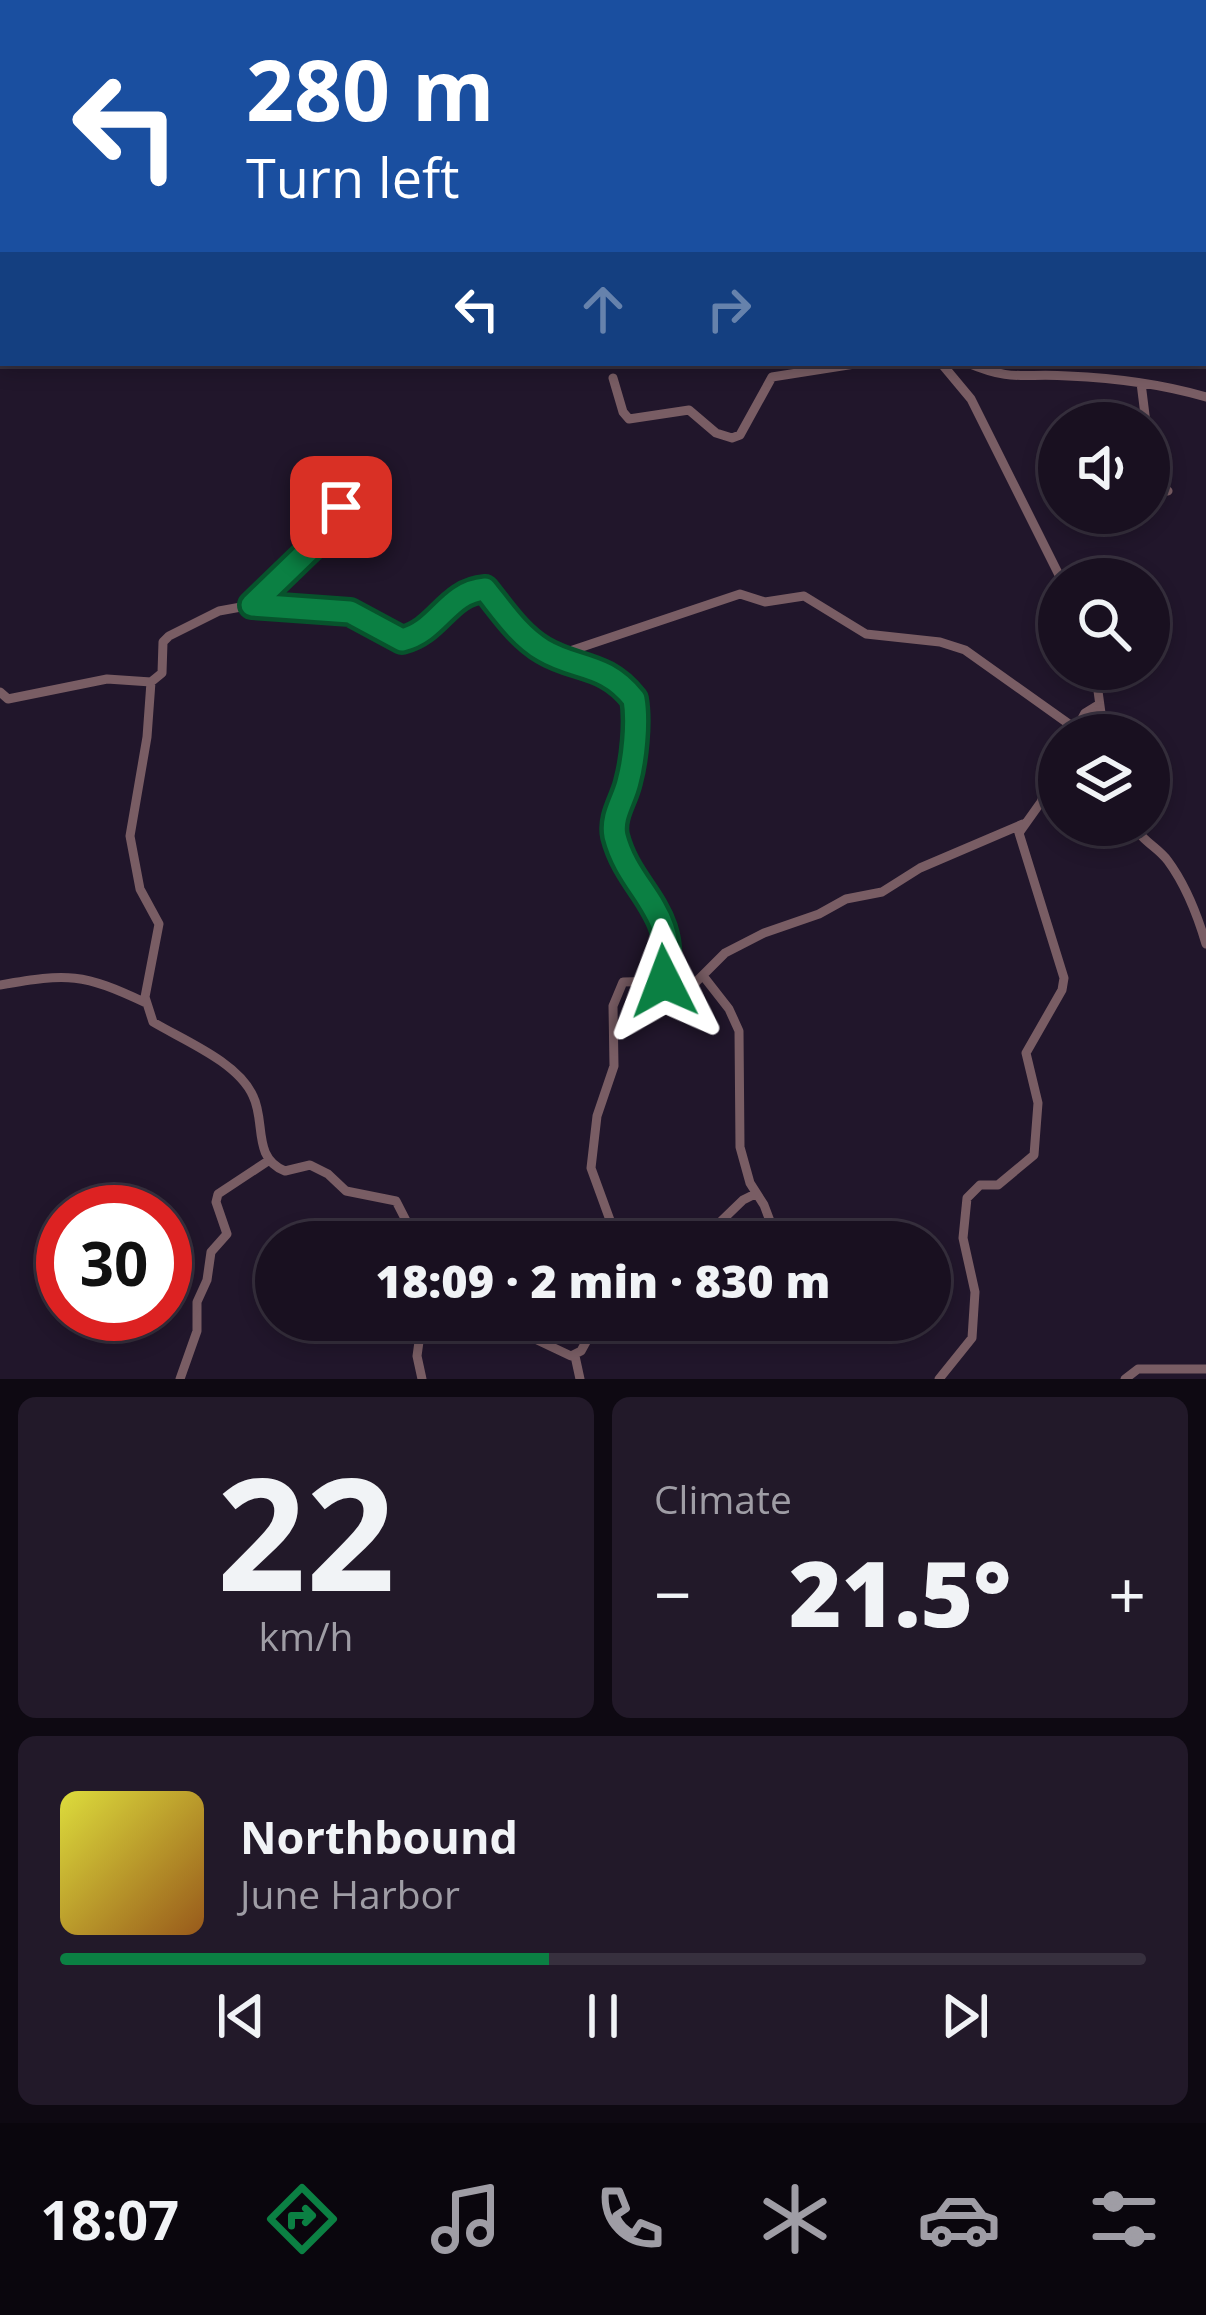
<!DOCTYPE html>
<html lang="en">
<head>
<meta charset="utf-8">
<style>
	body { margin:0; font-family:"Open Sans",sans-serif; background:#221929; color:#f1f3f6; height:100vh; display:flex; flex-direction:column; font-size:45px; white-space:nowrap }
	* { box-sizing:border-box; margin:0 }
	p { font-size:39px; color:#9f9da5 }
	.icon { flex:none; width:66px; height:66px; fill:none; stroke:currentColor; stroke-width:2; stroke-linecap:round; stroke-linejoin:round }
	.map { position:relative; height:1379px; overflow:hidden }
	.side { display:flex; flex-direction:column; gap:18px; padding:18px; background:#0e0912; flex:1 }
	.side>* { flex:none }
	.banner { position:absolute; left:0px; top:0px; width:1206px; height:366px; box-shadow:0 6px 18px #0003,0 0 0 3px #37303e; background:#1a4fa0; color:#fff; overflow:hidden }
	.tools { position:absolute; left:1038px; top:402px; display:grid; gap:24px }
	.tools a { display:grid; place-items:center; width:132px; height:132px; border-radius:50%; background:#191020; box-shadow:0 6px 18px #0003,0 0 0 3px #37303e; font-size:60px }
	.speed { position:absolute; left:36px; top:1185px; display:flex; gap:24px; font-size:60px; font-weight:700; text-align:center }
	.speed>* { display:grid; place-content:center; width:156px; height:156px; border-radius:50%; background:#191020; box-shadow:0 6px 18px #0003,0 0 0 3px #37303e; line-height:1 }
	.speed .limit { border:18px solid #d22; background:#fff; color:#111 }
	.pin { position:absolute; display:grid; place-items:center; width:102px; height:102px; color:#fff; margin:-51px; border-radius:24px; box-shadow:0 6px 18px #0006 }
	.me { position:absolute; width:132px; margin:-66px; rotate:357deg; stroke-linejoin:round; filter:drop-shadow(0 0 9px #0008) }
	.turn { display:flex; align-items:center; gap:42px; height:252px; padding:0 48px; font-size:54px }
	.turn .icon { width:156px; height:156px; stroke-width:2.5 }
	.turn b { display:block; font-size:84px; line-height:102px }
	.lanes { display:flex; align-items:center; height:114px; padding:0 48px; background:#0003; justify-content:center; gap:60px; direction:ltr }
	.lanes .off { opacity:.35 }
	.big { font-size:90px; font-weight:800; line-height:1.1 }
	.side .card { flex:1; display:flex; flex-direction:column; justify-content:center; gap:18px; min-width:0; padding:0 42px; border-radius:18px; background:#221929 }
	.side .dial { align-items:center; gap:0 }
	.dial b { font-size:156px; line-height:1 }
	.song { display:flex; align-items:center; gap:36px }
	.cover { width:144px; height:144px; border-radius:18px; background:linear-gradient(135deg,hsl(60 70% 55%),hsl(30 70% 35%)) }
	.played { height:12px; border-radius:6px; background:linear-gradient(90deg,#0b8043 45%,#37303e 45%) }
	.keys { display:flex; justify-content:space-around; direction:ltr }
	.heat { display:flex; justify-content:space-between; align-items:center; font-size:66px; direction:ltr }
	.side .tiles { flex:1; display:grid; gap:18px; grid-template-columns:1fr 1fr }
	.card:last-child { grid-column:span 2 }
	.trip { position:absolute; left:255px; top:1221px; width:696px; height:120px; border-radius:60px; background:#191020; box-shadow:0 6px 18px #0003,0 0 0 3px #37303e; font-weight:800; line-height:120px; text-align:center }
	.dock { display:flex; height:192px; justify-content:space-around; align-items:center; background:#0a060d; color:#9f9da5 }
	.dock .icon { width:84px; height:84px }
	.dock .current { color:#0b8043 }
	.dock b { font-size:54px; color:#f1f3f6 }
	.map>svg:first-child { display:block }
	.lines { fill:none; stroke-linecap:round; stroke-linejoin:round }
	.minor { stroke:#795d64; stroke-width:9 }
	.route-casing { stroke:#07532c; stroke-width:30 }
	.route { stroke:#0b8043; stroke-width:21 }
</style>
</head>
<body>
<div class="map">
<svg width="1206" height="1379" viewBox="0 0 1206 1379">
	<rect width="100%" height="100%" fill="#21162b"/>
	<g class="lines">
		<path class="minor" d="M475 0V3
			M747 0 748 3
			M946 0 947 3
			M194 3V0
			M941 363 971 399 1061 579
			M968 363C1013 382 1022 373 1068 376 1114 378 1162 384 1206 397
			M613 378 623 412 629 419 689 410 716 433 732 438 740 435 772 377 861 363
			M1141 383 1146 423
			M1149 480 1168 491
			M252 605 340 520V501
			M558 655 740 594 765 602 804 596 866 634 940 642 965 650 1076 729
			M1095 669 1104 735
			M151 682 147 737 130 836 140 889 159 924 145 997 153 1022C183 1040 238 1062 253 1096 266 1122 252 1158 285 1171L310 1165 328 1174 346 1191 396 1201 417 1242
			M0 692 8 699 107 679 151 682 162 673 163 642 169 636 219 611 252 605 350 612 399 639C434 640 446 600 479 589L488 592C501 613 521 636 542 649 572 669 627 665 636 711 632 733 633 756 629 777 625 796 612 812 615 832 622 888 682 905 664 981L623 982 613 1006 614 1066 597 1116 591 1168 618 1242
			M1073 735 1085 713 1098 705
			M1135 825C1141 841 1158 847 1168 861 1185 884 1198 917 1206 944
			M704 977 729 1009 739 1031 740 1147 750 1183 764 1205 778 1242
			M664 981 677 988 693 985 725 953 764 933 819 914 846 899 882 892 920 868 1023 824
			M0 985C69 973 82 973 146 1003
			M663 1242 712 1230 743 1200 755 1194
			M510 1320 533 1338 571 1356 581 1351 598 1320
			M575 1356 580 1379
			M180 1379 197 1331V1302L207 1280 211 1252 227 1234 216 1202 218 1194 268 1161
			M422 1379 417 1356 422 1320
			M939 1379 972 1338 975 1292 963 1238 967 1198 980 1185H998L1034 1155 1038 1103 1026 1053 1062 990 1064 978 1019 833 1041 802 1059 764
			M1125 1379 1138 1369H1206"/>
	</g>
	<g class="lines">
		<g class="route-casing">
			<path id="route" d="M341 507 340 520 252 605 350 612 402 640C439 631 447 592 485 589 502 610 519 636 543 650 576 670 605 662 634 699 638 722 634 760 628 782 624 800 611 816 615 836 629 892 681 911 664 981"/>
		</g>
		<use href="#route" class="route"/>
	</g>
</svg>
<div class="tools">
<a><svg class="icon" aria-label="sound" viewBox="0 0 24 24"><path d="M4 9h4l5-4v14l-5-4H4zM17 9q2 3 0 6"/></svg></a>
<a><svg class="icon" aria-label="search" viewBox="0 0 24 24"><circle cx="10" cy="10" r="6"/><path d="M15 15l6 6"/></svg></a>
<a><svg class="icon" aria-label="layers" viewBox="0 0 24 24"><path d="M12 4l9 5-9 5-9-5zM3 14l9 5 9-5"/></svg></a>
</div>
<div class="speed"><div class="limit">30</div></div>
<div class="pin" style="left:341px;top:507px;background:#d93025"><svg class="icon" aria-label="arrive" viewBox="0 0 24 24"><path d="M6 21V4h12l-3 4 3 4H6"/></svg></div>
<svg class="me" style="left:664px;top:981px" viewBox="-20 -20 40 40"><path d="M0-17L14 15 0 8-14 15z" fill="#0b8043" stroke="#fff" stroke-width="4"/></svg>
<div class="trip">18:09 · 2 min · 830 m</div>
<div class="banner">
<div class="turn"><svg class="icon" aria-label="left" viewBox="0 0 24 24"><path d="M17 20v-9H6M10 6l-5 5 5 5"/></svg><div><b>280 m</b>Turn left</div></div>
<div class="lanes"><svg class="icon" aria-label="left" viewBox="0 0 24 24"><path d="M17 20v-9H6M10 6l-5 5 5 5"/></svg><svg class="icon off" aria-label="ahead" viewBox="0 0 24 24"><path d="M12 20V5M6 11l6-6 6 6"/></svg><svg class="icon off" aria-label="right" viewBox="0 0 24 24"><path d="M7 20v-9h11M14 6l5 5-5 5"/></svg></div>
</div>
</div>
<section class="side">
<div class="tiles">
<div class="card dial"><b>22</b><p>km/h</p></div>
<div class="card"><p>Climate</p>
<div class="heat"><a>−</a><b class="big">21.5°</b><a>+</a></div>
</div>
<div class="card">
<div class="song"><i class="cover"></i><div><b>Northbound</b><p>June Harbor</p></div></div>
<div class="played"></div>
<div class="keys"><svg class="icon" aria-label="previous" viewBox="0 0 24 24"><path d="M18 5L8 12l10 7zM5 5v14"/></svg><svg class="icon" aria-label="pause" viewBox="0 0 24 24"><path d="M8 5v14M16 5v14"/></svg><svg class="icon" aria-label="next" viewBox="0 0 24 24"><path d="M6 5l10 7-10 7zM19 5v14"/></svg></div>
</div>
</div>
</section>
<nav class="dock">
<b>18:07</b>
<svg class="icon current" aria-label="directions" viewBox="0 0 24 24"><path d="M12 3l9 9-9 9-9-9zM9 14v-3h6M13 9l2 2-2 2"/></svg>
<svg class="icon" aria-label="music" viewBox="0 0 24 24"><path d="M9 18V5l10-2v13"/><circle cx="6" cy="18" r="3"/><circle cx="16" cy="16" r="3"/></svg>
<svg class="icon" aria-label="phone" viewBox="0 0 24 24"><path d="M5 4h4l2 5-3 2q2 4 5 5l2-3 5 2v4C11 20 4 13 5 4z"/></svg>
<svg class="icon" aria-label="climate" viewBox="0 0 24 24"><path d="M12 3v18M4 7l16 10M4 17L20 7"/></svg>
<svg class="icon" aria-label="car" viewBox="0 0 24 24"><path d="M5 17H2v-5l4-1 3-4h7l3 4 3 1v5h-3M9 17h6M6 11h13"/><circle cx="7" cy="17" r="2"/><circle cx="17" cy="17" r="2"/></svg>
<svg class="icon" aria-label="filters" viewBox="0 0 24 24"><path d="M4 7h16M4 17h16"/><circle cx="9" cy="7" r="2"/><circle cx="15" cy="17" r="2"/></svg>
</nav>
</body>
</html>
